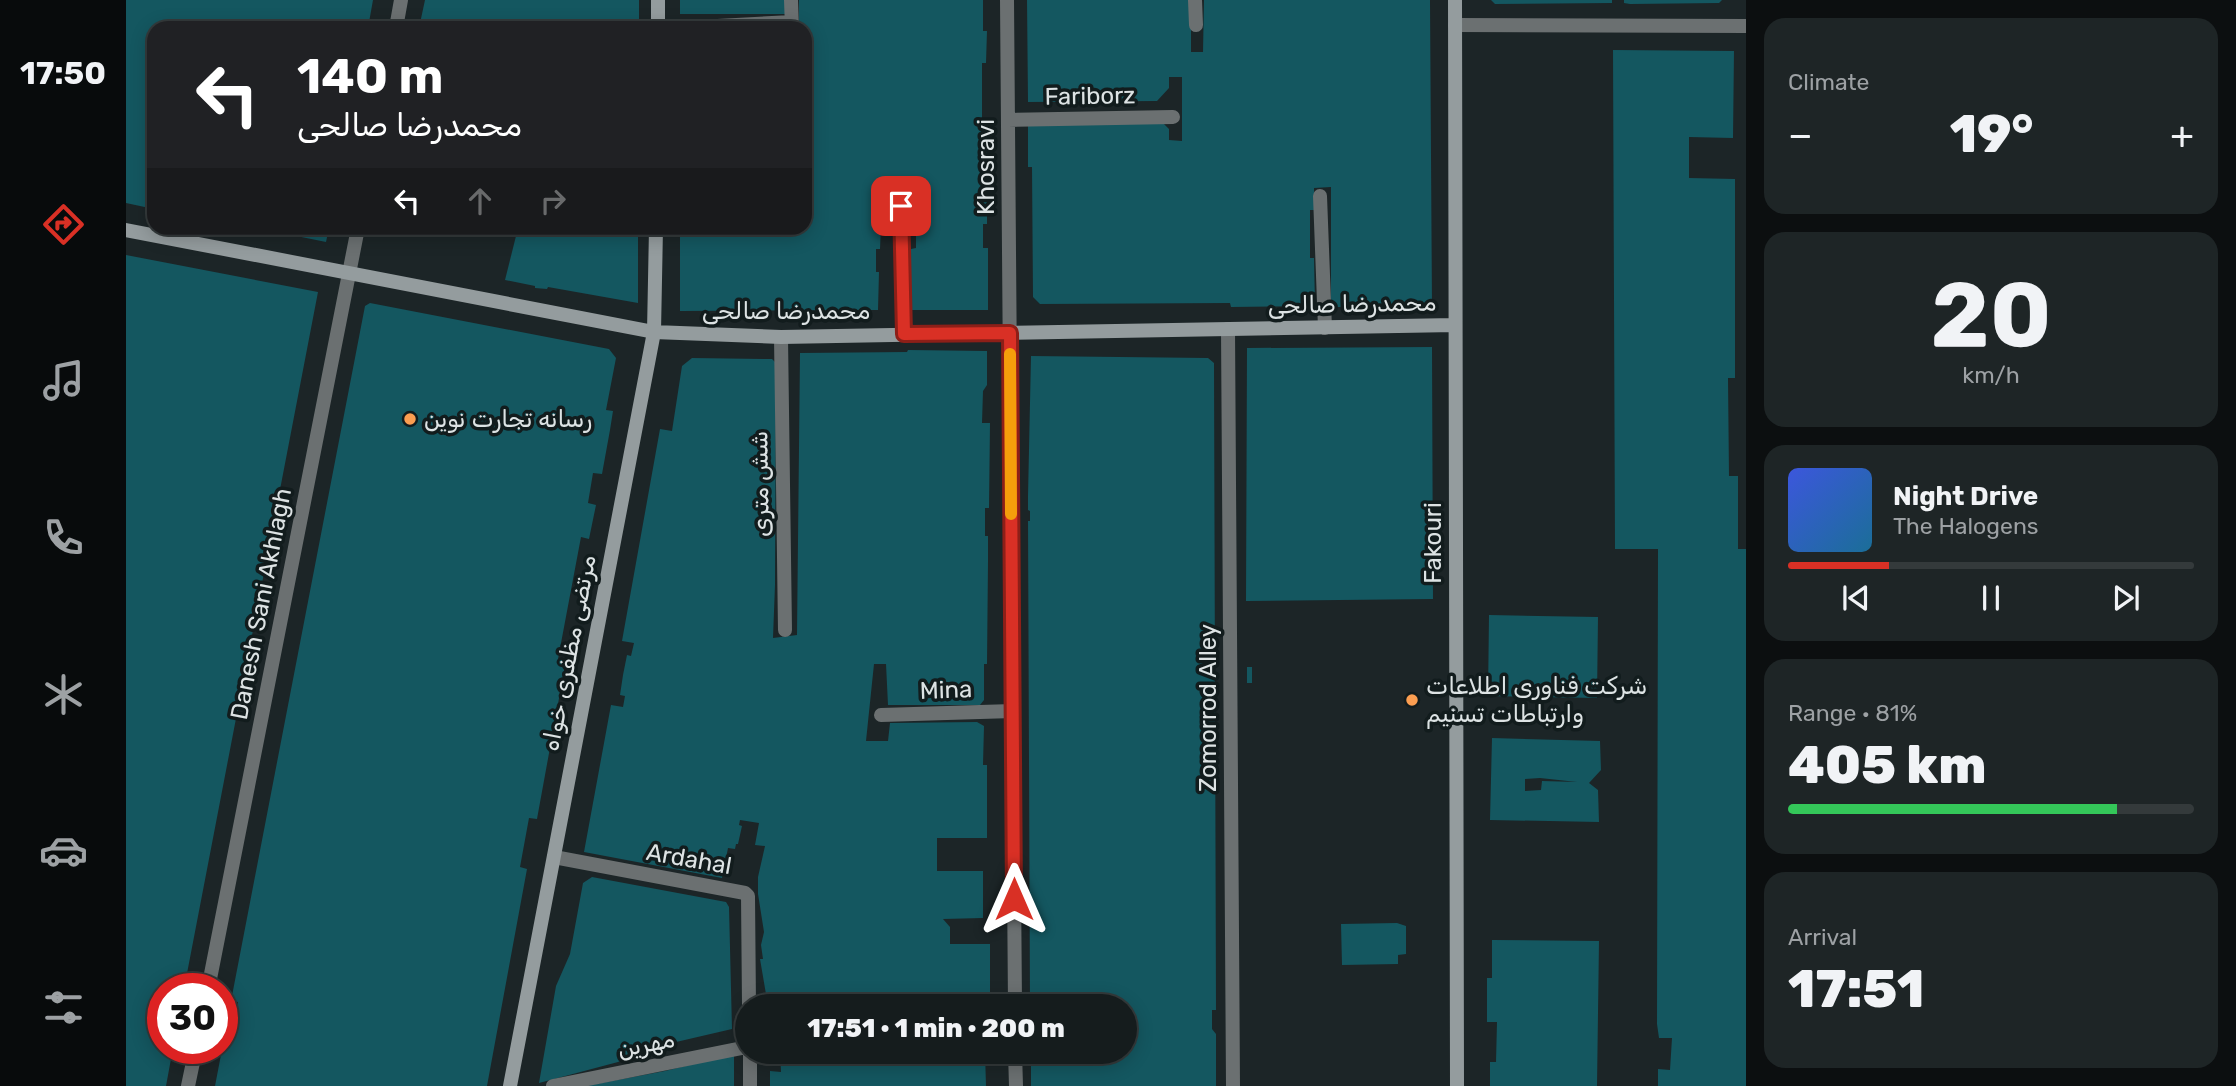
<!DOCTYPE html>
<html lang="en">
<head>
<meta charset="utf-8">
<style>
	body { margin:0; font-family:Rubik,Vazirmatn,sans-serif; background:#1e2526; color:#f1f3f6; height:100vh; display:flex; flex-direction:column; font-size:26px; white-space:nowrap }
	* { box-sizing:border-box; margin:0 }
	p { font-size:23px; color:#9da1a4 }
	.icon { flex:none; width:38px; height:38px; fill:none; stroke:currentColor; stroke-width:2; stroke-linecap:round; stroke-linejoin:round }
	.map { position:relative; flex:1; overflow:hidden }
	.drawer { display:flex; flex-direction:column; gap:18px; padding:18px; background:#0c0f10; width:490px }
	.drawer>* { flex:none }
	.banner { position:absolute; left:21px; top:21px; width:665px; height:214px; border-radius:21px; box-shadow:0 4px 18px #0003,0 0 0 2px #343a3b; background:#202124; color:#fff; overflow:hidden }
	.speed { position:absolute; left:21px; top:973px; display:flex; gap:14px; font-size:35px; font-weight:700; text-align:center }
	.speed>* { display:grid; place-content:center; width:91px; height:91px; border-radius:50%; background:#151c1d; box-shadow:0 4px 18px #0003,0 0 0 2px #343a3b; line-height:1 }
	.speed .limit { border:10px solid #d22; background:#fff; color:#111 }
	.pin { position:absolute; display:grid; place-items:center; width:60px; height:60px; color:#fff; margin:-30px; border-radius:14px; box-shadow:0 4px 10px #0006 }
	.me { position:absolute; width:77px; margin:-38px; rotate:0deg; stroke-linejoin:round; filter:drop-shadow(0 0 5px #0008) }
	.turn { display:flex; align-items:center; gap:24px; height:147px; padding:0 35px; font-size:32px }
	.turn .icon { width:91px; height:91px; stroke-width:2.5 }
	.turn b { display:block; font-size:49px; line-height:60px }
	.lanes { display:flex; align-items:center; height:66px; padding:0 35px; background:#0003; justify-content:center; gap:35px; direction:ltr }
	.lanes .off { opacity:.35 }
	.big { font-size:52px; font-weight:800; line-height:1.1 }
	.drawer .card { flex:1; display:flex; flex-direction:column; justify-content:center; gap:10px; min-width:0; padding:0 24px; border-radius:21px; background:#1e2526 }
	.drawer .dial { align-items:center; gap:0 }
	.dial b { font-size:91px; line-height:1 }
	.song { display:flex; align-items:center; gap:21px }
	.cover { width:84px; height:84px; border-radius:10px; background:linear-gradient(135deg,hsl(230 70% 55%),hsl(200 70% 35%)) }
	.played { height:7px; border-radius:4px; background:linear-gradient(90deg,#d93025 25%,#343a3b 25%) }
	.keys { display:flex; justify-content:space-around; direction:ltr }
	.heat { display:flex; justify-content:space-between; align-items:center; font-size:38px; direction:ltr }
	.charge { height:10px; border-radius:5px; background:linear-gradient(90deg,#34c759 81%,#343a3b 0) }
	.trip { position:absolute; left:609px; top:994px; width:402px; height:70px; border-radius:35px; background:#151c1d; box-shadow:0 4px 18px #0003,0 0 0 2px #343a3b; font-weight:800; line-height:70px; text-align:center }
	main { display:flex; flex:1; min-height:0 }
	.tab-bar { display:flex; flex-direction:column; width:126px; justify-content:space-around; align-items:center; background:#080b0c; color:#9da1a4 }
	.tab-bar .icon { width:49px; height:49px }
	.tab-bar .selected { color:#d93025 }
	.tab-bar b { font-size:32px; color:#f1f3f6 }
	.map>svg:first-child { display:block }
	.building { fill:#145760; fill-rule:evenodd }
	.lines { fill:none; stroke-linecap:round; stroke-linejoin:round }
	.street { stroke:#6b7071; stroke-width:14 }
	.secondary { stroke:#949c9e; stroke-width:14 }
	.route-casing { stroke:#8d1f18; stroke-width:18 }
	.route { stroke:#d93025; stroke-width:12 }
	.slow { stroke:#f59e0b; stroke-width:12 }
	.poi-dot { fill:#fb9e51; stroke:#121c1d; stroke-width:2.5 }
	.labels { text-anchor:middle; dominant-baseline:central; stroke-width:7; stroke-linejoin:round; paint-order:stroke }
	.street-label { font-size:24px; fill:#dde3e4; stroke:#121c1d }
	.poi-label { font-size:24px; fill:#dde3e4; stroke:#121c1d; text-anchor:start }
</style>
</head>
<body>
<main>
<nav class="tab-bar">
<b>17:50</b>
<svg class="icon selected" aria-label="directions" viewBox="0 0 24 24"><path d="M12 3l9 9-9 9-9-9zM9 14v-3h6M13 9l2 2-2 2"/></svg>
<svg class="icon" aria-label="music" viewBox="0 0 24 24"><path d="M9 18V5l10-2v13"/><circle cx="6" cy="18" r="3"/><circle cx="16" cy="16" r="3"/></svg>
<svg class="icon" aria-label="phone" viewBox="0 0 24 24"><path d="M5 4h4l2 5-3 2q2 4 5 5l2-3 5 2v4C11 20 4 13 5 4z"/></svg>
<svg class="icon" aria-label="climate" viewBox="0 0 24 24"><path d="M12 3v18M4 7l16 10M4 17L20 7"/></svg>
<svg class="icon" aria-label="car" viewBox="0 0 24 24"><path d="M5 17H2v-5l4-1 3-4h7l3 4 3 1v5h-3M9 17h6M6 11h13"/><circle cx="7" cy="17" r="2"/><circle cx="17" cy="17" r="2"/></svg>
<svg class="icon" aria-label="filters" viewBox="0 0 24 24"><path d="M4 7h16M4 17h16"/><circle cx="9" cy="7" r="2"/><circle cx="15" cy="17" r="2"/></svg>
</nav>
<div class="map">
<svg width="1620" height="1086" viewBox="0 0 1620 1086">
	<rect width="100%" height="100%" fill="#1c2527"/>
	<path class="building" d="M0 0H247L242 28H28V209L0 203Z
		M299 0H513V28H293Z
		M554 0H659V14H554Z
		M673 0H857V31H861L860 63H856V121H861V224H857V248H862V310H785V249L790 248V224H785V189H790V178L757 180 754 249H750V272H753L752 310 554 311V228H679V28H673Z
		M901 0H1065V52H1077L1078 0H1304L1306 307H1205V187L1188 188V210H1184V258H1188L1189 306 1105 307 1104 303 914 304 907 297 906 167H902V119L1031 117 1043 129V140L1056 141V77H1043V88L1031 101 902 102Z
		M1365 0H1486V3L1369 4Z
		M1498 0H1596L1593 3 1504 4 1498 3Z
		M1487 50 1608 51 1607 138 1563 137V178L1609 179V378H1602L1603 476H1612V549H1620V1086H1532V1069L1544 1070 1546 1038H1533L1531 1024 1532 549H1489Z
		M131 228H203L200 242Z
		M392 228H512V303L422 287 421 289 409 288V286L379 280Z
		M0 255 192 292 58 989H37V1048H47L40 1086H0Z
		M244 303 483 349 490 358 480 410 487 411 484 430 476 474 467 473 462 503 470 505 463 539 455 537 432 659 440 660 411 819 403 818 394 867 401 869 361 1086H89L98 1039 105 1041 112 1002 105 1001 239 306Z
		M1306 347 1307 599 1120 601 1121 348Z
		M782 350 861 351V385L857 391 856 423H864L863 508H859V536H862V562L861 664H858V700L854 705H762L760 664H748L740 741H762L764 723 851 722 858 726 857 765H861V838H811V871H857V918L817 919 824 927V944H864V994H859V1006H642L634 959H637L635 945 638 932 632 894V877L639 846 629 845 633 823 614 820 613 825 616 826 612 844H610L609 849 602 848 596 878 458 852 485 705 497 707 499 696 494 695 497 675 501 655 505 656 508 643 496 641 534 429 546 431 556 366 566 358 646 359 650 363 649 585 647 638 671 635 674 353 781 352Z
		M905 356 1082 358 1088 363 1090 1010H1086V1029L1090 1034V1086H905V1052H999V1006H904L902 521H904V511L902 510V496Z
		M1363 615 1472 617 1471 698 1362 696Z
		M1121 667H1126V683H1121Z
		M1366 738 1474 741 1475 770 1463 783 1472 790 1473 822 1364 820ZM1414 778 1451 782 1416 781 1415 790 1399 791V779Z
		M466 877 600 902 603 907 606 1029 520 1049 492 1062 413 1083 430 986 444 954 457 883Z
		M1271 923 1280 926V954L1272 955V964L1216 965 1215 924Z
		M1366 940 1473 941 1471 1086H1364V1062H1370L1371 1022H1361V978H1366Z
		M654 1052H859L860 1086H644V1071L655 1072Z
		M608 1054V1086H459L539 1071Z"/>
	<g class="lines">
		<path class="street" d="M665 0 666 28
			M881 0 889 1006
			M1069 0 1070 25
			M1329 25 1620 26
			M270 28 275 0
			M554 28 666 22
			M882 120 1047 117
			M1194 196 1199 328
			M775 206 778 334
			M1102 329 1107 1086
			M655 337 659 630
			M755 715 887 711
			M428 857 619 893 622 896 623 1006
			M82 989 232 228
			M624 1052V1086
			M889 1052 890 1086
			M62 1086 70 1048
			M427 1086 621 1047"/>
		<path class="secondary" d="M532 0V28
			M1329 0 1331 1086
			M0 230 528 332 655 337 1329 325
			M384 1086 528 332 530 228"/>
	</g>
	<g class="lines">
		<g class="route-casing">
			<path id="route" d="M775 206 778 334 884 333 888 899"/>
		</g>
		<use href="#route" class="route"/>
		<path class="slow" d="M884 354 885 514"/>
	</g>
	<g class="poi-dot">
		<circle cx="284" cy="419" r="7"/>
		<circle cx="1286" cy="700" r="7"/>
	</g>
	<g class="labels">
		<g class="street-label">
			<text transform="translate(964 96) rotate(-1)">Fariborz</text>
			<text transform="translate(860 167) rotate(-90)">Khosravi</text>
			<text transform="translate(1226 304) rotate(-1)">محمدرضا صالحی</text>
			<text x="660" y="311">محمدرضا صالحی</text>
			<text transform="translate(634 484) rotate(-91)">شش متری</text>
			<text transform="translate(1307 543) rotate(-90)">Fakouri</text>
			<text transform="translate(135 604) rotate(-79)">Danesh Sani Akhlagh</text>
			<text transform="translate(443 653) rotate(-79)">مرتضی مظفری خواه</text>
			<text transform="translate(820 690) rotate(-2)">Mina</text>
			<text transform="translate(1082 708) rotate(-90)">Zomorrod Alley</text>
			<text transform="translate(563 859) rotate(10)">Ardahal</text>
			<text transform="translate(520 1044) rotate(-11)">مهرین</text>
		</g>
		<g class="poi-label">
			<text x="298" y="419">رسانه تجارت نوین</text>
			<text x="1300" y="686">شرکت فناوری اطلاعات<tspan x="1300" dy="28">وارتباطات تسنیم</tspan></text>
		</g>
	</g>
</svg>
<div class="speed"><div class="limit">30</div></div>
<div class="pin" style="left:775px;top:206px;background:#d93025"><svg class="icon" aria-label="arrive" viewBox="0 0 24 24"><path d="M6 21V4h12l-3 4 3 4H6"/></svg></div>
<svg class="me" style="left:888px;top:899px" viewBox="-20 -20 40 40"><path d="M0-17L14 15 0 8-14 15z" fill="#d93025" stroke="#fff" stroke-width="4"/></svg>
<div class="trip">17:51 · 1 min · 200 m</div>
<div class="banner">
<div class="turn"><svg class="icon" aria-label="left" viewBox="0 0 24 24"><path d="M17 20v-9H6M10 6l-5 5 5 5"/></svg><div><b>140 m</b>محمدرضا صالحی</div></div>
<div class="lanes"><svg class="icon" aria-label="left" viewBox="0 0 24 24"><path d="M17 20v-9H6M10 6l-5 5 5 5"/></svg><svg class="icon off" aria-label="ahead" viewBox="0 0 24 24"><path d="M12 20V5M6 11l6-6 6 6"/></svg><svg class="icon off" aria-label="right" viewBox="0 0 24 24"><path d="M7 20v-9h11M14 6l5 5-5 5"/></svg></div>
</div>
</div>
<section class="drawer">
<div class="card"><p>Climate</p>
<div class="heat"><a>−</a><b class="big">19°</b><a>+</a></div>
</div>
<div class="card dial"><b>20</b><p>km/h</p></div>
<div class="card">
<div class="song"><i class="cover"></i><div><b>Night Drive</b><p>The Halogens</p></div></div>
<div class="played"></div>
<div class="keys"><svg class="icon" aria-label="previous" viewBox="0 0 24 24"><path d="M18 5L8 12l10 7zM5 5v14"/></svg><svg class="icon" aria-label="pause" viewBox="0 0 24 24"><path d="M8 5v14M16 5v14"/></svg><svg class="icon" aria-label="next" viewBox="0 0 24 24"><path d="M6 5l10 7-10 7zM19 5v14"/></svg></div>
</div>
<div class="card"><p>Range · 81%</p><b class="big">405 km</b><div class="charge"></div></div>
<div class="card"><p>Arrival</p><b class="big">17:51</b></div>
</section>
</main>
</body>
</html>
